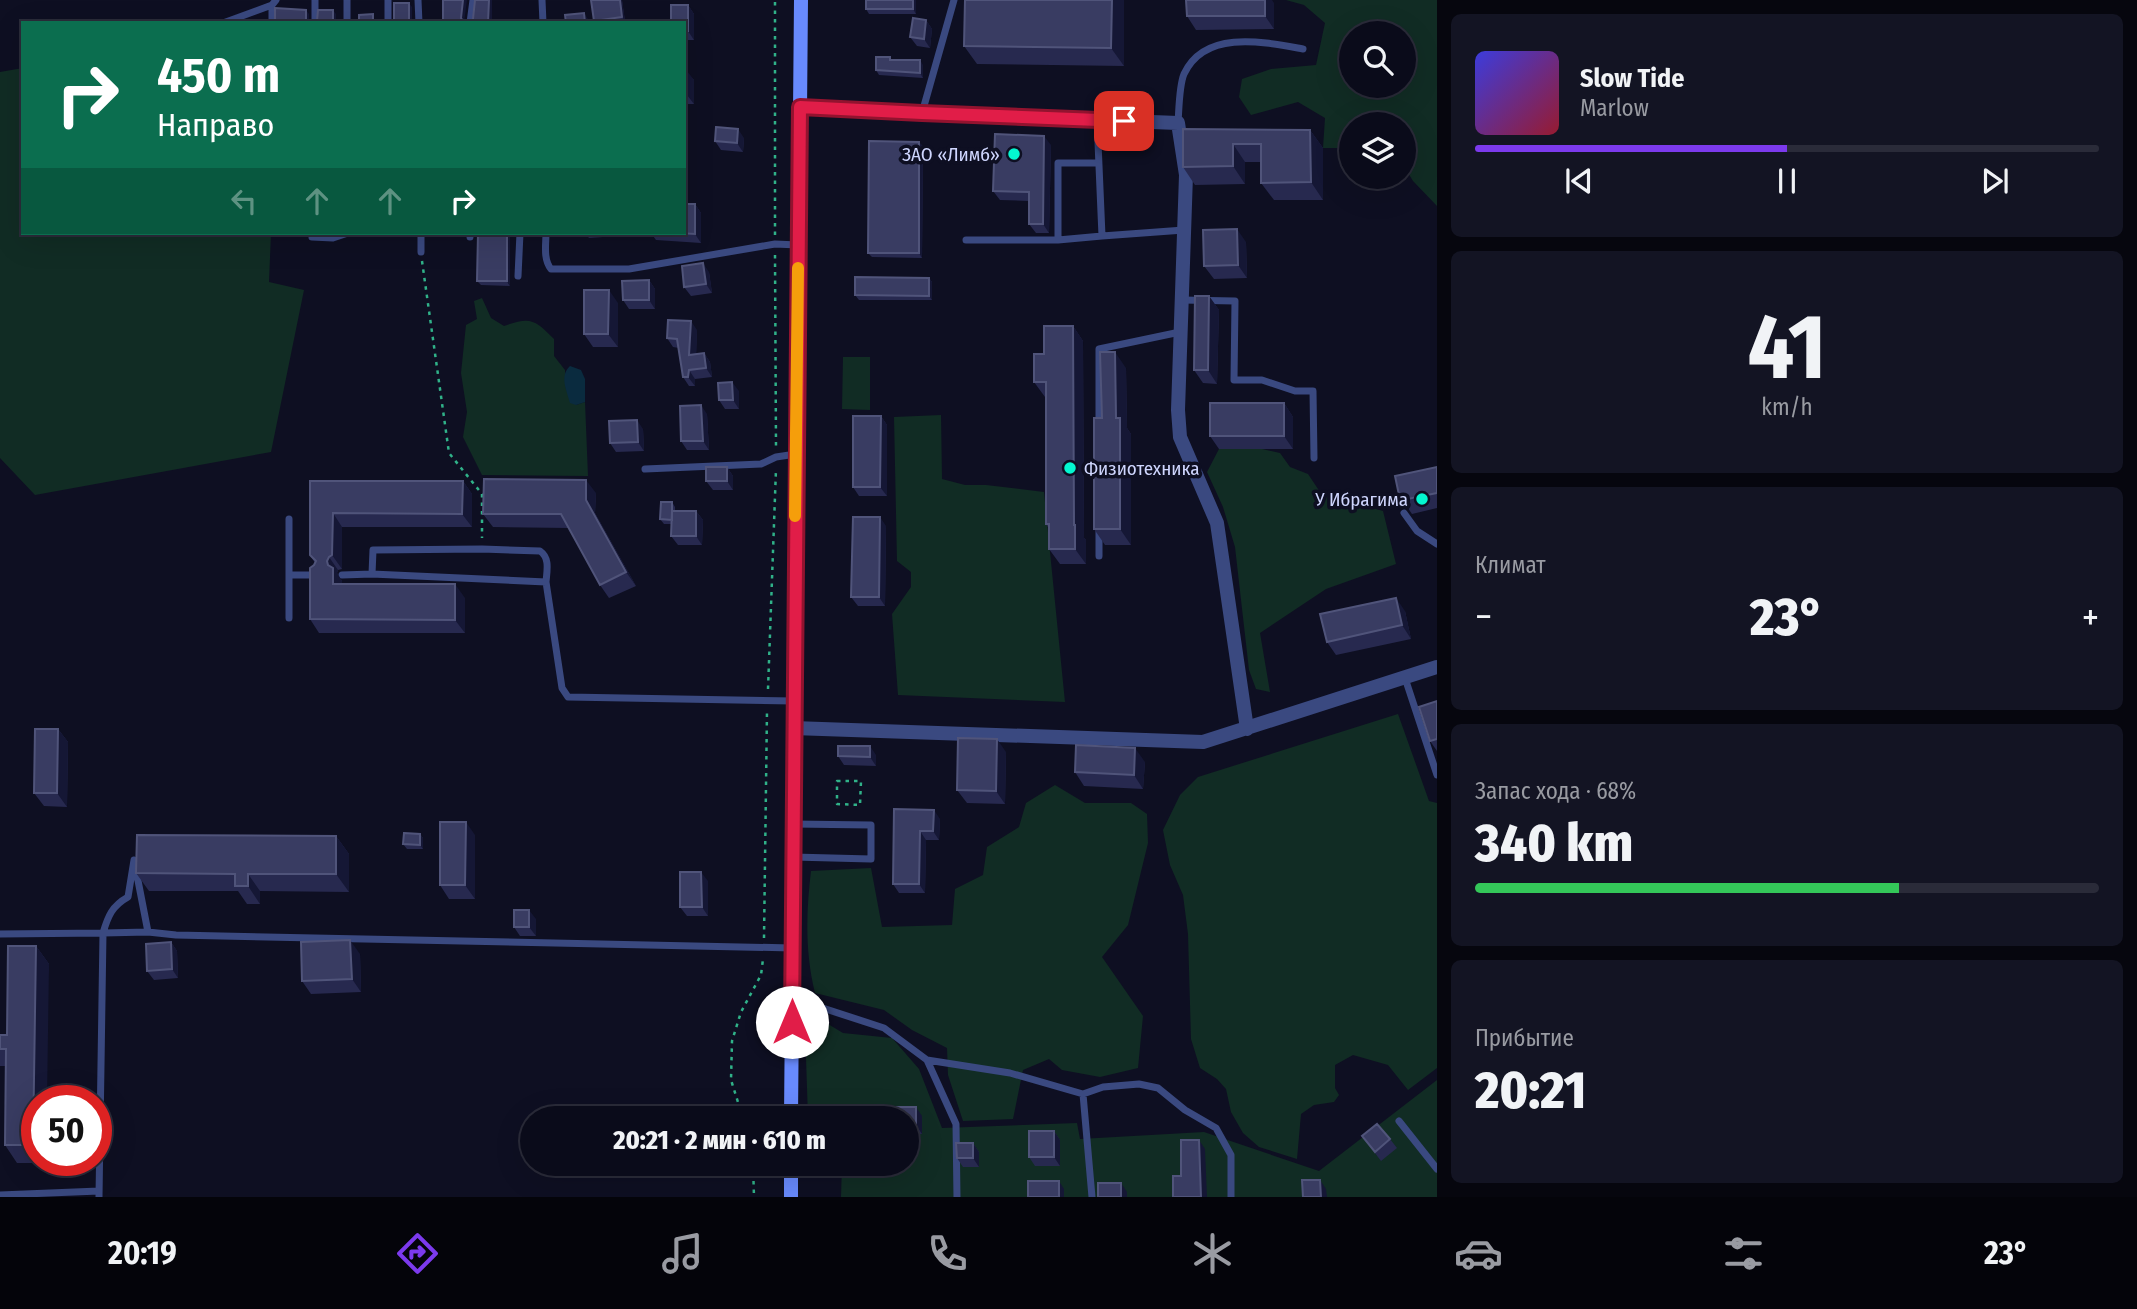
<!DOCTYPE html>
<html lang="ru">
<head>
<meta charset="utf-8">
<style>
	body { margin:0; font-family:"Fira Sans Condensed",sans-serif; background:#131423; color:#f1f3f6; height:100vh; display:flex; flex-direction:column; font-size:26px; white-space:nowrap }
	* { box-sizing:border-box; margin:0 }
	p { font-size:23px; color:#999ba2 }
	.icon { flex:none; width:38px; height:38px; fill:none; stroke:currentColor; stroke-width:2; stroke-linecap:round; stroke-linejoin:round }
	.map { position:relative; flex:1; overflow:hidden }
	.sheet { display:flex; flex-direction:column; gap:14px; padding:14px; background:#06060e; width:700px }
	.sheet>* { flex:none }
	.top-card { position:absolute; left:21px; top:21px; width:665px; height:214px; border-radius:0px; box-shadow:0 7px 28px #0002,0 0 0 2px #2a2b39; background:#0b6e4f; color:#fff; overflow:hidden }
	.controls { position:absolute; left:1339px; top:21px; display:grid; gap:14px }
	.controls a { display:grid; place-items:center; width:77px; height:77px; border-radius:50%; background:#0a0b1a; box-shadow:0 7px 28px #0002,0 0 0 2px #2a2b39; font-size:35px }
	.speed { position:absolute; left:21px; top:1085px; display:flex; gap:14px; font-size:35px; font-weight:700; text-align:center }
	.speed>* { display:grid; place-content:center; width:91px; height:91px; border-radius:50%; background:#0a0b1a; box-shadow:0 7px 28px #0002,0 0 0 2px #2a2b39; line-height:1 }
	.speed .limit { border:10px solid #d22; background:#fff; color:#111 }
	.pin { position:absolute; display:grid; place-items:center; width:60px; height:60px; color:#fff; margin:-30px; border-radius:14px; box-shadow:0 4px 10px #0006 }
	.me { position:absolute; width:77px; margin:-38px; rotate:0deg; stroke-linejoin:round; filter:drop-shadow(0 0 5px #0008) }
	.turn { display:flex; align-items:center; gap:24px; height:147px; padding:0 21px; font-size:32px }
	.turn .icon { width:91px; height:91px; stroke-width:2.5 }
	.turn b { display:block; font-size:49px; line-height:60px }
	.lanes { display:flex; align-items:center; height:66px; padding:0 21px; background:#0003; justify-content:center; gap:35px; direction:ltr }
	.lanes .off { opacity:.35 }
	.big { font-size:52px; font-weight:800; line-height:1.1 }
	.sheet .tile { flex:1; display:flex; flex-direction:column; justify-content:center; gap:10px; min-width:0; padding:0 24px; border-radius:10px; background:#131423 }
	.sheet .dial { align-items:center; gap:0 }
	.dial b { font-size:91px; line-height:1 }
	.song { display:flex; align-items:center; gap:21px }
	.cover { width:84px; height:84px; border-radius:10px; background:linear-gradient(135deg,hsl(240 70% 55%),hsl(350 70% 35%)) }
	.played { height:7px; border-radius:4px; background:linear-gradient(90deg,#7c3aed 50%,#2a2b39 50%) }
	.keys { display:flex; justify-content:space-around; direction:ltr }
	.heat { display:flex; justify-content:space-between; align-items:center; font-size:38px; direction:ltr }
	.charge { height:10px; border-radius:5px; background:linear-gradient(90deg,#34c759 68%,#2a2b39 0) }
	.trip { position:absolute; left:520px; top:1106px; width:399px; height:70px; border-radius:35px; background:#0a0b1a; box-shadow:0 7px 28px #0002,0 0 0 2px #2a2b39; font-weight:800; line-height:70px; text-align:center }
	.dock { display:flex; height:112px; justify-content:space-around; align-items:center; background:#04040a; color:#999ba2 }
	.dock .icon { width:49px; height:49px }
	.dock .current { color:#7c3aed }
	.dock b { font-size:32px; color:#f1f3f6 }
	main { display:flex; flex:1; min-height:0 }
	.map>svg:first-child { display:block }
	.green { fill:#112c24; fill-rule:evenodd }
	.water { fill:#0a2b3f }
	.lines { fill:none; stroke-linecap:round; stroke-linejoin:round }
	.path { stroke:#30b289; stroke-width:2.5; stroke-dasharray:3.5 5; stroke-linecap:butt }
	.lane { stroke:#3a4980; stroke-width:7 }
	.street { stroke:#3a4980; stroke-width:14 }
	.secondary { stroke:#688afd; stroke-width:14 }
	.wall { fill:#27294f }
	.shaded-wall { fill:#151735 }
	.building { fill:#393c62; stroke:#50547a; stroke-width:2 }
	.route-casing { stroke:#92132f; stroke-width:18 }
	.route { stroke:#e11d48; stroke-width:12 }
	.slow { stroke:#f59e0b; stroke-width:12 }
	.poi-dot { fill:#04f6d0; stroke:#0e0f22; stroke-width:2.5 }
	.labels { text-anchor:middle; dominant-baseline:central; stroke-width:7; stroke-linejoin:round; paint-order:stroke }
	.poi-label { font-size:19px; fill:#cfd6fe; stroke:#0e0f22; text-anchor:end }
</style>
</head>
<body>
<main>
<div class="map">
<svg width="1437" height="1197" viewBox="0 0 1437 1197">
	<rect width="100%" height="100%" fill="#0e0f22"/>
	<path class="green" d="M1286 0H1437V206L1413 181 1404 166V124H1351V150L1344 148H1323L1325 118 1298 102 1251 115 1239 97 1242 79 1271 69 1316 65 1325 23 1304 5ZM1351 33H1404V86H1351Z
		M23 68V233H271L269 282 304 290 271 452 35 495 0 458V72Z
		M482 298 491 318 504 326C531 316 535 320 554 339V356L565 370 566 389 576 405 585 402 588 476 482 475 463 437 467 412 461 373 466 325 477 319 474 301Z
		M843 357H870V410L842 409Z
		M941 415 942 479 965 485H986L1044 492 1065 702 898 695 892 614 911 587V572L897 561 894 417Z
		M1219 449H1262L1280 453 1290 467 1308 474 1320 492 1383 511 1396 564 1326 589 1260 633 1270 692 1256 689 1249 670 1235 547 1223 507 1207 472Z
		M1398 714 1429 801 1437 803V1068L1408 1090 1388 1065 1353 1055 1335 1065V1088L1339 1095 1334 1102 1314 1105 1301 1114 1297 1159 1259 1147 1243 1133 1231 1112 1226 1089 1217 1079 1200 1068 1191 1039 1188 934 1183 895 1170 865 1163 830 1180 795 1198 777Z
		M1055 785 1085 803H1131L1147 814 1148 843 1128 925 1102 957 1143 1016 1138 1068 1100 1077 1062 1070 1049 1059 1023 1070 1013 1119 963 1121 948 1075 947 1048 912 1030 884 1010 815 993C805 952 806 913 811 871L871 868 882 927 952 925 955 889 983 875 987 847 1019 827 1026 803Z
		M813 1015 843 1033 892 1038 919 1069 942 1128 1077 1123 1080 1139 1204 1132 1319 1171 1437 1080V1197H841L842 1164H906V1118H808L806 1058Z"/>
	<path class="water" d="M570 366 581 370 585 379V402L576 405 570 403C567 391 559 376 570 366Z"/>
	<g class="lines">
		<path class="path" d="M775 235V0
			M775 255 776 448
			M422 261 449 453 482 494V538
			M768 689 776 469
			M837 781H861L860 805 837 804Z
			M764 938 767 710
			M743 1118 731 1080 732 1041 741 1012 761 975 763 959
			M753 1164 754 1197"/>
		<path class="lane" d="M315 0V23
			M347 0V23
			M418 0 419 23
			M542 0 543 23
			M223 23 272 5
			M272 23V5L276 0
			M388 23V0
			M470 23 473 0
			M922 113 954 0
			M1178 123C1179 110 1179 86 1184 74 1205 29 1264 42 1303 49
			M421 233V252
			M546 233C546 244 543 259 551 269H629L775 244 798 245
			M1102 236 1184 230
			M312 237 333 238 348 233
			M470 237V233
			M966 240H1058L1102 236 1097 119
			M1058 240V163H1098
			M518 276 520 233
			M1182 300 1235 301 1234 380H1262L1295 391H1313L1314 458
			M1099 426V349L1180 332
			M645 469 761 464 776 457 796 454
			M1404 513 1417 531 1437 544
			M289 519V618
			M1099 528V556
			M372 574 373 550 482 549 540 551C550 558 547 570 546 582L562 688 568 697 794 701
			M289 575H319
			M342 575 372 574 546 582
			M1405 678 1437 775
			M793 824 871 825V859L793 857
			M0 934 103 933C108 916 112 906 128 897L134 860 148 932
			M792 998 884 1028 927 1060 956 1124 957 1197
			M927 1060 1010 1073 1083 1094 1103 1087 1139 1084 1158 1088 1185 1110 1216 1128 1231 1155V1197
			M1083 1094 1092 1197
			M1399 1121 1437 1169
			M0 1195 99 1191
			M99 1197 103 933 148 932 176 935 792 948"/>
		<path class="street" d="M800 106 922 113 1178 123 1186 175 1178 410 1180 437 1217 523 1247 729
			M793 728 1203 742 1437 667"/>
		<path class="secondary" d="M791 1118 801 0
			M791 1197V1164"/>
	</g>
	<path class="wall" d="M622 0 625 21 614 23H595L594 21Z
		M916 0V14H869L866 9Z
		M965 0H1124V66L977 64 964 46Z
		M1274 3V29L1196 30 1187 16Z
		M688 5 694 14V40H684V23Z
		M926 20 932 29 930 48 917 46 910 37Z
		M890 57 891 60 923 65V78L879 75 876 70Z
		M684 70 694 80V104H684Z
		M1183 129 1310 130 1323 148V200H1274L1261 183V162H1245V184L1195 185 1183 167Z
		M744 138 743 152 721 150 715 141Z
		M1051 145 1049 233H1036L1029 224V201L1000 200 993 191Z
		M923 146 922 258 872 257 868 253Z
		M695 204 701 213V243L656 240 651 233H684Z
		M478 233 510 286 481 285 477 281Z
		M585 233H617V236L589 238Z
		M1246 242 1247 278 1214 279 1204 266Z
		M709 272 712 293 691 296 684 287Z
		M929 278 932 282V300H859L855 295Z
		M649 280 655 289V309H629L623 300Z
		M1209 296 1219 310 1217 384 1203 383 1194 370Z
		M618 303V347H593L584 334Z
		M1073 326 1083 341 1084 538 1086 540V564H1060L1049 549V529L1046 524V397H1045L1034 382Z
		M697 330 696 354 704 353 710 362 712 377 695 379V386H689L683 377 679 348 673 347 667 338Z
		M1126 368 1127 428 1131 434V545H1105L1094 529 1102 418Z
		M739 391V409H725L719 400Z
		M1284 403 1293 417V449H1219L1210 436Z
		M707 414 709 450H687L681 441Z
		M881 416 887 425V496H859L853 487Z
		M643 429 644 451 616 452 610 443Z
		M727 467 733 476V490H713L706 481Z
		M1437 467V508L1412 514 1399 495Z
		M310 481H463L472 494V527H342V569L338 570 337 573 342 581V584L465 598V633H319L310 619 315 563 310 555Z
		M596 493 595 513 636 586 609 598 600 585 569 528 493 527 483 514Z
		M672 502 675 507V511H696L703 520 702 545H678L671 536V524H664L660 519Z
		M886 526 885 606H858L851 597Z
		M1405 611 1411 639 1336 655 1327 642Z
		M1437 701V751L1430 741Z
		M58 729 68 742 67 807 44 806 34 793Z
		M1006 752 1005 804 967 803 957 790Z
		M876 755V766L844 765 838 756Z
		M1145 762 1143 789 1084 786 1075 772Z
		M894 809 940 819 939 840H926L925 893H899L893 884Z
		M420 834 423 838V849H407L403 844Z
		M475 835V899H449L440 885Z
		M336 836 349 854V892L260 891V904H247L238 891H149L136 873Z
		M708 881V916H687L680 907Z
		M536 919V936H520L514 927Z
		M171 942 177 951 178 978 154 980 147 971Z
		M36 946 49 964 37 1101V1160H46V1163H17L5 1145 6 1066H0V1035H7Z
		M360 954 361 992 311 994 302 981Z
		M922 1116V1134H906V1118Z
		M1054 1131 1060 1140V1166H1035L1029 1157Z
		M1362 1136 1390 1139 1397 1148 1381 1161Z
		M973 1143 979 1152V1167H963L957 1158Z"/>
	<path class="shaded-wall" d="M463 0H467L464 23 461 18Z
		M489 0H492V23H488Z
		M620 0H622L625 21 622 17Z
		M913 0H916V14L913 9Z
		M1112 0H1124V66L1111 48Z
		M1265 0H1272L1274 3V29L1265 16Z
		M409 3 412 7V23H409Z
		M688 5 694 14V40L688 31Z
		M306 10 309 14V23L306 21Z
		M333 10 336 14V23H333Z
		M584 13 590 22V23H585Z
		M926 20 932 29 930 48 924 39Z
		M920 60 923 65V78L920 73Z
		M687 71 694 80V104L687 95Z
		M738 129 744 138 743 152 737 143Z
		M1310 130 1323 148V200L1311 182Z
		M1044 136 1051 145 1049 233 1043 224Z
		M919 142 923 146 922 258 919 253Z
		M1233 144 1245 162V184L1233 166Z
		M685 152 688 156V179L685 174Z
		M695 204 701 213V243L695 234Z
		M1237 229 1246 242 1247 278 1238 265Z
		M507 233H510V286L507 281Z
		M703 263 709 272 712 293 706 284Z
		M929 278 932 282V300L929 296Z
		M649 280 655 289V309L649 300Z
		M609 290 618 303V347L608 334Z
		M1209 296 1219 310 1217 384 1208 370Z
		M691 321 697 330 696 364 689 355Z
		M1073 326 1083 341 1084 538 1086 540V564L1075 549 1074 525Z
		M1115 352 1126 368 1127 428 1131 434V545L1120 529Z
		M704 353 710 362 712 377 706 368Z
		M689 370 695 379V386L688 377Z
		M732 382 739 391V409L733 400Z
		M1284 403 1293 417V449L1284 436Z
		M701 405 707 414 709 450 703 441Z
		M881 416 887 425V496L880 487Z
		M637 420 643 429 644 451 638 442Z
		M727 467 733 476V490L727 481Z
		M586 480 596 493 595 513 636 586 626 572 586 500Z
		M463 481 472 494V527L462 514Z
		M696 511 703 520 702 545 696 536Z
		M333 513 342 527V569L332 555Z
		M880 517 886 526 885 606 879 597Z
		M329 557 338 570 337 573 342 581V598L333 584 327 561Z
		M455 584 465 598V633L455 620Z
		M1396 598 1405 611 1411 639 1402 625Z
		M58 729 68 742 67 807 57 793Z
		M997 739 1006 752 1005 804 996 791Z
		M870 746 876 755V766L870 757Z
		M1135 748 1145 762 1143 789 1134 775Z
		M934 810 940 819 939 840 933 831Z
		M466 822 475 835V899L465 885Z
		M920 831 926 840 925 893 919 884Z
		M420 834 423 838V849L420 845Z
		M336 836 349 854V892L336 874Z
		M701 872 708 881V916L702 907Z
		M248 874 260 891V904L248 886Z
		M529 910 536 919V936L529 927Z
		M350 940 360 954 361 992 352 979Z
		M171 942 177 951 178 978 172 969Z
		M36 946 49 964 47 1101H37V1150L33 1145Z
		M916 1107 922 1116V1134L916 1125Z
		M1054 1131 1060 1140V1166L1054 1157Z
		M1199 1140 1205 1149 1207 1197H1201Z
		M973 1143 979 1152V1167L973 1158Z
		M1320 1180 1326 1189 1327 1197H1321Z
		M1059 1181 1064 1189V1197H1059Z
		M1121 1183 1127 1192V1197H1121Z"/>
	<path class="building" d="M443 0H463L461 18 464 23H443Z
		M475 0H489L488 23H471L473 19Z
		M591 0H620L622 17 594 21Z
		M866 0H913V9H866Z
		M965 0H1112L1111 48 964 46Z
		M1186 0H1265V16H1187Z
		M394 3H409V23H394Z
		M671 5H688V31H684V23H671Z
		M275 8 306 10V21L309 23H275Z
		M318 10H333V23H314L317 21Z
		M584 13 585 23H566L565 15Z
		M373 14V23H359V15Z
		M913 18 926 20 924 39 910 37Z
		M876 57H890V60H920V73L876 70Z
		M684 70 687 71V95H684Z
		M716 127 738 129 737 143 715 141Z
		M1183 129 1310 130 1311 182 1261 183V144H1233V166L1183 167Z
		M995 134 1044 136 1043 224H1029V192L993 191Z
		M869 141 919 142V253H868Z
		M684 204H695V234L678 233H684Z
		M1237 229 1238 265 1204 266 1203 230Z
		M478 233H507V281H477Z
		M703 263 706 284 684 287 682 266Z
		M855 277 929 278V296L855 295Z
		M649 280V300H623L622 281Z
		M584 290H609L608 334H584Z
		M1195 296H1209L1208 370H1194Z
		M668 320 691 321 689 355 704 353 706 368 689 370 688 377H683L677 339 667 338Z
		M1044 326H1073L1074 525H1075V549H1049V524H1046V382H1034V354H1044Z
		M1100 352H1115L1116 418H1120V529H1094V418H1102Z
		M732 382 733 400H719L718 383Z
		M1210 403H1284V436H1210Z
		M701 405 703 441H681L680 406Z
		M853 416H881L880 487H853Z
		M637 420 638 442 610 443 609 421Z
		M706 467H727V481H706Z
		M1437 467V493L1403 500 1399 495 1395 476Z
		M484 479 586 480V500L626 572 600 585 561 514H483Z
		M310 481H463L462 514 333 513 332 555 329 557 327 561 328 565 333 568V584H455V620L310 619V568L314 565 316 561 310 555Z
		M661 502H672V520L660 519Z
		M672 511H696V536H671Z
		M853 517H880L879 597H851Z
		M1396 598 1402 625 1327 642 1320 614Z
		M1437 701V739L1430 741 1419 707Z
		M35 729H58L57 793H34Z
		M958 738 997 739 996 791 957 790Z
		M1076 745 1135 748 1134 775 1075 772Z
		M838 746H870V757L838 756Z
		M894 809 934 810 933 831H920L919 884H893Z
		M440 822H466L465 885H440Z
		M404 833 420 834V845L403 844Z
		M137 835 336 836V874H248V886H235V874L136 873Z
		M680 872H701L702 907H680Z
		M514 910H529V927H514Z
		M350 940 352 979 302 981 301 942Z
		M171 942 172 969 147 971 146 944Z
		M8 946H36L33 1145H5L6 1049H0V1035H7Z
		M896 1107H916V1125H906V1118H896Z
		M1377 1124 1390 1139 1375 1152 1362 1136Z
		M1029 1131H1054V1157H1029Z
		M1181 1140H1199L1201 1197H1173V1176H1181Z
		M956 1143H973V1158H957Z
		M1302 1180H1320L1321 1197H1303Z
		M1028 1181H1059V1197H1028Z
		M1098 1183H1121V1197H1098Z"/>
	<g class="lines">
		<g class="route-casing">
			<path id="route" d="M792 1022 800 107 922 113 1124 121"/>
		</g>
		<use href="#route" class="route"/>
		<path class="slow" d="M795 516 798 268"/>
	</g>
	<g class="poi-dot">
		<circle cx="1014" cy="154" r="7"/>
		<circle cx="1070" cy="468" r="7"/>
		<circle cx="1422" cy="499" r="7"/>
	</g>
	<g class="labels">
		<g class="poi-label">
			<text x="1000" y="154">ЗАО «Лимб»</text>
			<text x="1084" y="468" text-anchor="start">Физиотехника</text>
			<text x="1408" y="499">У Ибрагима</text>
		</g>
	</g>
</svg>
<div class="controls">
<a><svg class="icon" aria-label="search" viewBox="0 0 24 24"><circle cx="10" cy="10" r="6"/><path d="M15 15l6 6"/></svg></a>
<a><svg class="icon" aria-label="layers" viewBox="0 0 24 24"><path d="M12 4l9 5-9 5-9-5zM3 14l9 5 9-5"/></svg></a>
</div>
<div class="speed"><div class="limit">50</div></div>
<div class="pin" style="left:1124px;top:121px;background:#d93025"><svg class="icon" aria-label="arrive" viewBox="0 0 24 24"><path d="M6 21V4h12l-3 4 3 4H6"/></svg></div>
<svg class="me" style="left:792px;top:1022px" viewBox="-20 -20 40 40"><circle r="19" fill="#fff"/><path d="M0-13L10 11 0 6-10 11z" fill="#e11d48"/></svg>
<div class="trip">20:21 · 2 мин · 610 m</div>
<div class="top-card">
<div class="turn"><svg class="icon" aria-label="right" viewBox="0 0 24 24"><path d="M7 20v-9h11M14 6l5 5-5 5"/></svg><div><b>450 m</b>Направо</div></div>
<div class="lanes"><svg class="icon off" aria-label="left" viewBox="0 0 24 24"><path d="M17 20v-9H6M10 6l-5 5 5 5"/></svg><svg class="icon off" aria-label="ahead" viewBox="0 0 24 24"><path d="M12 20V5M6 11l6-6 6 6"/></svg><svg class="icon off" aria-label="ahead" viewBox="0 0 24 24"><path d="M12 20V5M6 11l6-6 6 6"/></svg><svg class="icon" aria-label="right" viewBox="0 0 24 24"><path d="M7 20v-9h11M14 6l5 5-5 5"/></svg></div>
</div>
</div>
<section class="sheet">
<div class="tile">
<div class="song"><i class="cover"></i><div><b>Slow Tide</b><p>Marlow</p></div></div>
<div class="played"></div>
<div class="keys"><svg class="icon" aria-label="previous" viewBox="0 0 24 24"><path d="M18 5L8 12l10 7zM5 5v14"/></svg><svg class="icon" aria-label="pause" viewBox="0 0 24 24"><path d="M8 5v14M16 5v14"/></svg><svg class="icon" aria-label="next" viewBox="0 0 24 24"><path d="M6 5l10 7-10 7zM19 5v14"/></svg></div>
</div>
<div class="tile dial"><b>41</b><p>km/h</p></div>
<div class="tile"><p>Климат</p>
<div class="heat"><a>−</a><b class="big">23°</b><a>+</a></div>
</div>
<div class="tile"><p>Запас хода · 68%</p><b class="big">340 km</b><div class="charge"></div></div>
<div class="tile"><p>Прибытие</p><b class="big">20:21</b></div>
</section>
</main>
<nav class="dock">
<b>20:19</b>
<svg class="icon current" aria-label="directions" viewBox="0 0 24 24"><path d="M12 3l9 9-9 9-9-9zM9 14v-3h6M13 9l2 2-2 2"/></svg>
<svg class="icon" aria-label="music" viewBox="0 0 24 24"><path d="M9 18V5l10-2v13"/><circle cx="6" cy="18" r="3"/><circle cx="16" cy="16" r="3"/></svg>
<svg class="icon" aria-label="phone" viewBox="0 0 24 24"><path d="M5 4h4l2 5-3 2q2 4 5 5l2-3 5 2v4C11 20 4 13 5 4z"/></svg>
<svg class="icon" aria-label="climate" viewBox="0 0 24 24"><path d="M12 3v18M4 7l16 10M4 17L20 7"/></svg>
<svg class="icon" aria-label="car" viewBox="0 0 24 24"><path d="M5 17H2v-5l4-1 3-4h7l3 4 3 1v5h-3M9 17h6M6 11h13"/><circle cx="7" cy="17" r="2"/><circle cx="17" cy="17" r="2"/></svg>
<svg class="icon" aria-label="filters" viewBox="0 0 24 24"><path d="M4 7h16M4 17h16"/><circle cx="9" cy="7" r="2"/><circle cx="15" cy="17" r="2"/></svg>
<b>23°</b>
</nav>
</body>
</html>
